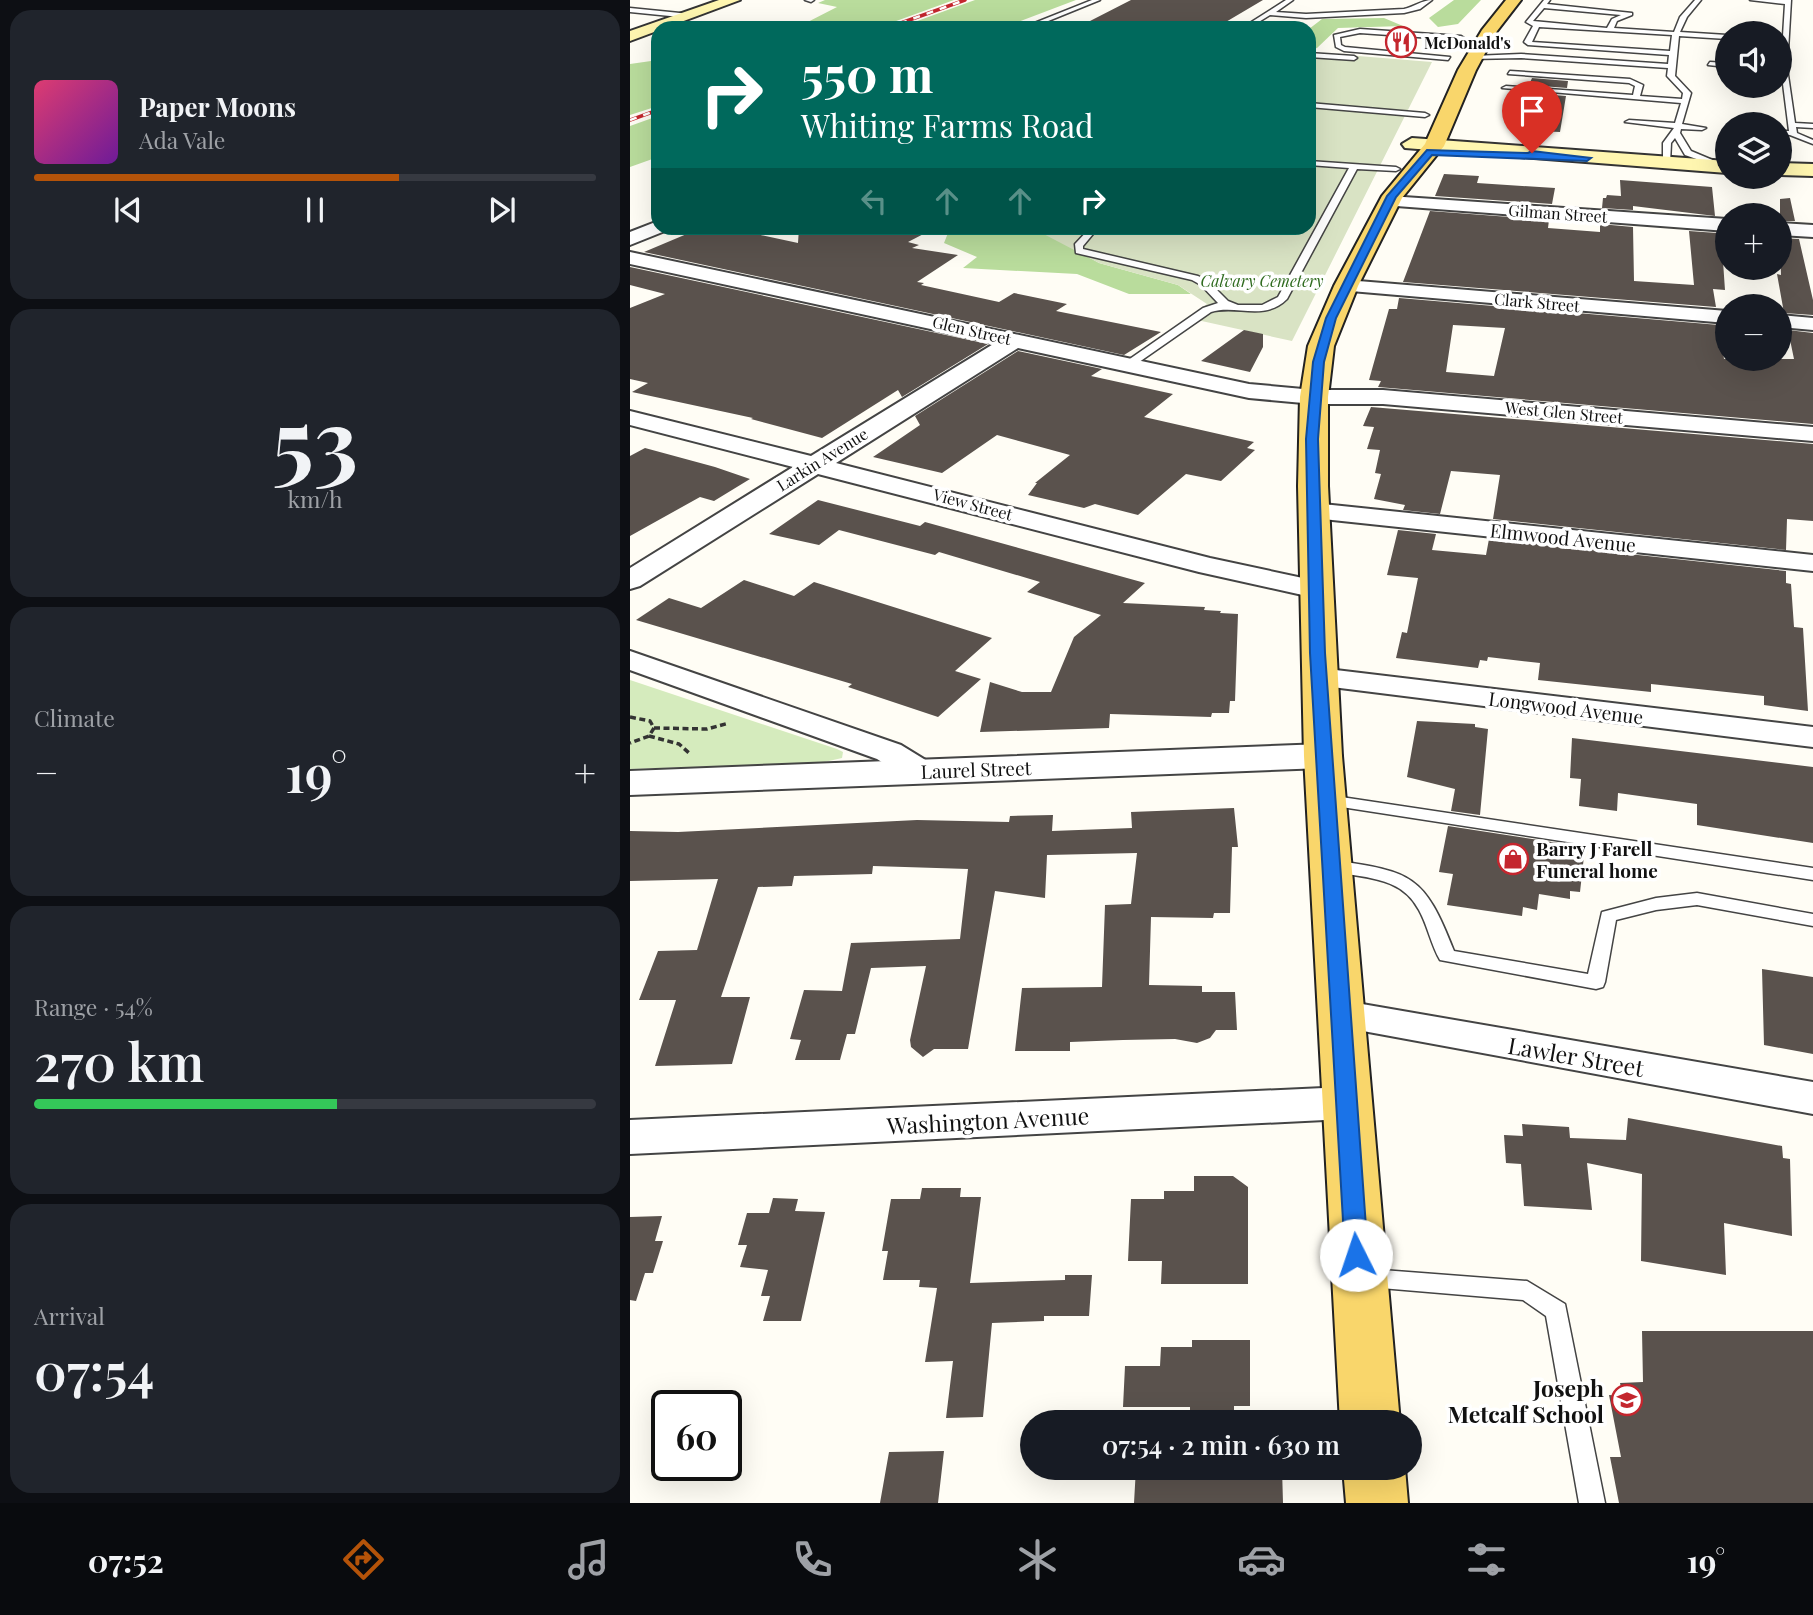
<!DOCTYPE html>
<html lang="en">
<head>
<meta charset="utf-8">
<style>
	body { margin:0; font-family:"Playfair Display",serif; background:#20242c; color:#f1f3f6; height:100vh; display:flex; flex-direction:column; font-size:26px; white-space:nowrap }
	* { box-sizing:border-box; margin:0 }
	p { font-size:23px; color:#9ea1a6 }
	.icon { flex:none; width:38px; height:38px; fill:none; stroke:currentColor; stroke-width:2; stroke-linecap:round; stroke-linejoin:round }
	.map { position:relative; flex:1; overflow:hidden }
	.sheet { display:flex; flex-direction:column; gap:10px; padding:10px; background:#0d0f14; width:630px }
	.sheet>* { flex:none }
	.banner { position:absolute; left:21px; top:21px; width:665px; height:214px; border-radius:21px; box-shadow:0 7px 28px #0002; background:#00695c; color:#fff; overflow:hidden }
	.buttons { position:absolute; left:1085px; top:21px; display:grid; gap:14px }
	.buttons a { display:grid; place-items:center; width:77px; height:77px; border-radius:50%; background:#171b24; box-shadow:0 7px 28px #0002; font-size:35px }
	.speed { position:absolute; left:21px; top:1390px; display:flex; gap:14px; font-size:35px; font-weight:700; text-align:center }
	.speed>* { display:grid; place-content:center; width:91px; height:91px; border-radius:50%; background:#171b24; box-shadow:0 7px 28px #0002; line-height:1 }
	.speed .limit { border:4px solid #111; border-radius:10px; background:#fff; color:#111 }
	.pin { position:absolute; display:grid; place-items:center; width:60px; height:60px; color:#fff; margin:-72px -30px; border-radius:50% 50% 50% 0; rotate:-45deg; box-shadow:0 0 7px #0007 }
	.pin .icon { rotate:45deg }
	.me { position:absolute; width:77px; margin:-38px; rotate:356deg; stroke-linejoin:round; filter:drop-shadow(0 0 5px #0008) }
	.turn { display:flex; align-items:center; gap:24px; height:147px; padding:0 35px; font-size:32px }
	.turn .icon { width:91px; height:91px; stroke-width:2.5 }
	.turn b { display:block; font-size:49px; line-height:60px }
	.lanes { display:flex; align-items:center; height:66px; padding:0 35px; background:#0003; justify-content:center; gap:35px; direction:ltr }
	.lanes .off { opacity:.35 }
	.big { font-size:52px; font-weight:600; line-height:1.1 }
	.sheet .tile { flex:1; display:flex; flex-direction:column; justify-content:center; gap:10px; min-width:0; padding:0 24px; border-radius:21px; background:#20242c }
	.sheet .dial { align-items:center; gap:0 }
	.dial b { font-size:91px; line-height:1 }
	.song { display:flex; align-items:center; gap:21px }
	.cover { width:84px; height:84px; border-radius:10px; background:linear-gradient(135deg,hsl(340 70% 55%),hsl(280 70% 35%)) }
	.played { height:7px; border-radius:4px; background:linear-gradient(90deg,#b45309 65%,#363941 65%) }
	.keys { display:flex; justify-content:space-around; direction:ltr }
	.heat { display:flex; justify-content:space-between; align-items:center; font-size:38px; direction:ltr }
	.charge { height:10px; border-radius:5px; background:linear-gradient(90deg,#34c759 54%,#363941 0) }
	.trip { position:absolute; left:390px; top:1410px; width:402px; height:70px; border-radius:35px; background:#171b24; box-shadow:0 7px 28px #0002; font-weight:600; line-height:70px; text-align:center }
	.tab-bar { display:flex; height:112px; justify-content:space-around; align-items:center; background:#090b0e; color:#9ea1a6 }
	.tab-bar .icon { width:49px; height:49px }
	.tab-bar .active { color:#b45309 }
	.tab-bar b { font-size:32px; color:#f1f3f6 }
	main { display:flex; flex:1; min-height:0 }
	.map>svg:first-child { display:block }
	.green { fill:#d5ebbd }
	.forest { fill:#b9dc9c }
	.cemetery { fill:#d9e3c4 }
	.building { fill:#5a524d; fill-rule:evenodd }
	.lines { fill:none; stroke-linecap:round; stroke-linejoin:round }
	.service-casing { stroke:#444; stroke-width:3 }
	.minor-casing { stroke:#444; stroke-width:4 }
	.tertiary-casing { stroke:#444; stroke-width:4 }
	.secondary-casing { stroke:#333; stroke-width:4 }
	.primary-casing { stroke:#222; stroke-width:4 }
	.path { stroke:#333; stroke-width:3.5; stroke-dasharray:6 3.5; stroke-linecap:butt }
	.service { fill:#fff; fill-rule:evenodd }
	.minor { fill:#fff; fill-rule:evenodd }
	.tertiary { fill:#fff; fill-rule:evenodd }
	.secondary { fill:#fff6b0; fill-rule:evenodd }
	.primary { fill:#f9d66b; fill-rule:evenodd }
	.rail-casing { stroke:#c4262e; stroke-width:3.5 }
	.rail { stroke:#fff; stroke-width:2.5; stroke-dasharray:7; stroke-linecap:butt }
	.route { fill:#1a73e8; stroke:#114b97; stroke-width:2 }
	.labels { text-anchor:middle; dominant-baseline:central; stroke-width:7; stroke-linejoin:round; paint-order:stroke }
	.far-poi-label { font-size:16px; font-weight:bold; fill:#111; stroke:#fff; text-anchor:start }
	.far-street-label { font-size:16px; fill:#111; stroke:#fff }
	.far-park-label { font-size:16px; font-style:italic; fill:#2f6b1f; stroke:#fff }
	.street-label { font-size:19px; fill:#111; stroke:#fff }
	.poi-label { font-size:19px; font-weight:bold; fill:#111; stroke:#fff; text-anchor:start }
	.near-street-label { font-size:23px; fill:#111; stroke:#fff }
	.near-poi-label { font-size:23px; font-weight:bold; fill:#111; stroke:#fff; text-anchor:end }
</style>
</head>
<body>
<main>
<section class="sheet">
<div class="tile">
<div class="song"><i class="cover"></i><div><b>Paper Moons</b><p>Ada Vale</p></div></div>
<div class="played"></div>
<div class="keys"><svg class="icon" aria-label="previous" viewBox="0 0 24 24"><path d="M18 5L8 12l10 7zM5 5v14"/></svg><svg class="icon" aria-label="pause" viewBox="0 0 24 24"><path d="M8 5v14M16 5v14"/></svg><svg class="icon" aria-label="next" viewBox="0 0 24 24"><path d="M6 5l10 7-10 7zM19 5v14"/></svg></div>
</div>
<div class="tile dial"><b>53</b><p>km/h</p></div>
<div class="tile"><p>Climate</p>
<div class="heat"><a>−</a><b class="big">19°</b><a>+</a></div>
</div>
<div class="tile"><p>Range · 54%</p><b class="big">270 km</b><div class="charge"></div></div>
<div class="tile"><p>Arrival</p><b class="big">07:54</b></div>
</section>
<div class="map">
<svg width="1183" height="1503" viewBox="0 0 1183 1503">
	<rect width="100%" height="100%" fill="#fffdf5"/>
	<path class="green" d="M0 680 207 749 213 752 212 758 190 763 0 769Z"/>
	<path class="forest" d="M195 0H324L247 28H166L207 7 188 3Z
		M345 0H446L372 28H268Z
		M824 0H851L828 24 808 27 799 18Z
		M754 18 773 26 708 28 687 48 679 50V29L692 19Z
		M28 60V106L0 115V64Z
		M28 116V157L0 167V126Z
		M320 228H406L469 263 548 285 561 294H499L447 274 333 268 347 257 314 243Z"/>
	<path class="cemetery" d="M679 52 802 62 662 341 558 318 577 304 548 285 469 263 406 230V228H679Z"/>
	<path class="building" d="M501 0H633L589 26 535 28 460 21Z
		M902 78 938 81 937 88 899 85Z
		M897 93 936 96 930 132 884 130Z
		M814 174 849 176 847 183 925 188 922 204 805 196Z
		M990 180 1082 187 1085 216 1003 206V210L972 208 973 198H976L977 195 991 196Z
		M1160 198 1165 221H1150V199Z
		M800 211 919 220 918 228 970 232V224L1003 227 1004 281 1064 285 1059 231 1087 233 1088 247H1092L1095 290 1083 289 1086 307 773 282Z
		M71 228H98L168 243 169 228H305L278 242 289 245 282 248 328 255 287 282 294 283 291 285 369 302 384 293 437 304 426 311 531 332 494 355 14 252Z
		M1150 238 1169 239 1183 300V315L1154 313 1147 274 1151 275Z
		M0 267 358 344 272 397 268 390 192 438 121 419 123 418 2 392 18 383 0 379V308L35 294 0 285Z
		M769 298 1089 325 1094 359H1164L1158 330 1183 333V424L748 387 751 381 739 380 759 309H767ZM823 325 875 328 864 376 816 372Z
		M614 330 633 334V347L620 372 571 361Z
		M388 351 472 369 461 376 543 394 514 417 624 442 617 448 625 450 591 481 556 474 508 515 465 504 454 508 398 495 407 483H405L440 455 367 435 312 473 243 457 290 425 285 416Z
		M741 407 1183 444V521L1157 519 1156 550 863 519 870 475 821 471 810 514 773 510 775 505 744 499 751 474 745 473 750 450 737 449 744 427 733 426Z
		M15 448 85 467 120 479 84 501 70 497 0 536V456Z
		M188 500 290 526 295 522 515 583 493 603 575 607 574 610 591 611 590 613 608 614 605 701H600L599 713H582L581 717 480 714 479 728 350 732 360 682 392 692H421L444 637 471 615 397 592 410 582 309 552 305 555 209 530 189 545 139 534Z
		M768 530 806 534 802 550 856 555 859 539 1156 571V583L1161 584 1164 627 1173 628 1178 711 1134 705V696L1021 684V692L908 680 910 663 858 657 857 661 850 660 848 668 766 658 772 632 777 633 788 578 757 575Z
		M114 580 164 596 184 582 362 638 325 671 351 679 308 717 218 687 222 684 6 620 39 598 71 608Z
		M787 721 845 724V727L858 729 850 815 821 811 825 789 777 777Z
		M942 738 1183 767V843L1067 825V804L988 793 987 811 949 806 951 779 940 778Z
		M604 808 608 847H602L600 913H584L583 918 521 917 519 985 572 986V992H605L607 1030H586L580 1038 567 1043 545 1039 493 1040 440 1042V1051H385L392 988 472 987 475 905 501 904 507 853 417 855 415 898 365 891 338 1049H304L293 1057 281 1047 280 1040 296 966 241 968 225 1034H217L210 1060H165L171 1040 160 1039 174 990 212 991 221 943 330 939 338 869 243 866 242 874 164 876 162 886 128 887 91 997H120L102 1064 25 1066 46 1000H9L28 951 67 950 88 879 0 881V831L48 832 287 820 379 822 380 816 423 815 422 831 502 828 501 812Z
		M818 826 955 847 950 892 940 891V899L909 894 907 910 893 907 892 916 817 905 823 874 809 872Z
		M1132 969 1183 977V1054L1134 1045Z
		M998 1118 1152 1146 1153 1158 1160 1159 1162 1236 1094 1223 1096 1275 1011 1261 1012 1174 957 1163 962 1210 894 1206 891 1164 876 1163 874 1135 893 1136 892 1124 939 1127 940 1138 996 1140Z
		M564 1176H603L618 1187V1284H531L532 1261H498L501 1199H534V1191H564Z
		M292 1188H331L330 1197H351L340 1283 435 1280V1275H462L459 1316H414V1321L362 1323 353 1417 316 1418 323 1361 295 1362 307 1288 289 1287 290 1280H253L258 1251H252L261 1199H290Z
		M143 1198 168 1199 165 1211 195 1212 171 1321H133L140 1296H131L138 1270 110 1267 117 1245H108L117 1213H139Z
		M32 1216 25 1241H33L23 1273H15L6 1301 0 1300V1217Z
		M1012 1331H1183V1503H989L980 1457H991L979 1395 993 1396 990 1383 1013 1382Z
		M562 1340H620V1406H604V1414L560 1413V1407H493L495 1366H530L531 1347H562Z
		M314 1451 308 1503H250L259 1452Z
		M506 1468H652L653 1503H504Z"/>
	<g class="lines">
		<g class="service-casing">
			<path id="service" d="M175 0H184L181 2Z
				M462 0H470L401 28H392Z
				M656 0H663L646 12 676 14 774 9C784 7 792 0 802 0L790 9 774 13 676 18 640 15 619 28H612Z
				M914 0H920L917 4 1002 13V15L987 21 984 28 1044 32 1050 17 1065 0H1071L1057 17 1050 32 1097 35V39L1049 36 1045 76 1061 93 1052 124 1076 128 1072 130 1051 129 1050 133 1061 151 1092 164V168L1055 155 1045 138 1041 143 1040 163 1033 165V143L1044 128 995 122 999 120 1045 123 1051 103 872 88 876 86 1003 95 1005 86 999 83 878 74 880 71 1000 79 1013 85 1010 96 1052 99 1053 93 1037 76 1038 68 891 58 841 59 843 56 891 54 1038 64 1039 55 898 45 894 42 903 26 896 22ZM914 8 991 15 982 19 977 28 903 21ZM909 27 1042 35 1040 51 902 42Z
				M1120 0H1161L1157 68 1165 123 1183 124V128L1166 127 1167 133 1183 140V144L1160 135H1150V131H1159L1151 68 1155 4Z
				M0 8 60 14 63 16 60 18 0 12Z
				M730 29 831 36 834 38 831 40 730 33 710 37 711 45 715 47 820 57 818 60 714 51 706 47 704 35Z
				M679 53 724 56 727 58 724 60 679 57Z
				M1080 62 1097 63V67L1078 65Z
				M679 103 795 113 799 115 795 117 679 107Z
				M679 161 766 167 770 169 766 171 727 169 657 299C634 322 606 304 581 312L502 367H494V363L573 308 588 303 571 285 562 280 446 253 445 244 460 228H468L453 246V249L568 276 578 281 598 301 608 305H632L648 297 719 168 679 165Z
				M698 795 1183 868V880L692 804 690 800Z
				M703 860C782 872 794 874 824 951L958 974 972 912 1026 898 1067 893 1183 914V926L1067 905 1026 910 986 920 975 982 973 987 966 989 810 960C801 945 798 926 789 910 770 874 731 879 697 870L694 866Z
				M739 1269 897 1281 935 1304 975 1503H949L916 1316 893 1300 739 1287 731 1285 728 1278 731 1271Z"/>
		</g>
		<g class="minor-casing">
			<path id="minor" d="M759 196 1097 219V231L753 205 750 201Z
				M28 221V228H37L35 231 0 245V232Z
				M1150 223 1183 225V237L1150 235Z
				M0 252 619 384 684 390H753L1183 427V441L753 404H684L619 398 388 348 206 463 580 558 696 583 700 589 696 595 686 598 569 572 188 474 10 586 0 589V568L163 467 0 425V411L181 456 365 343 0 264Z
				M716 280 1097 311V323L709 290 706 286 709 282Z
				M1150 315 1183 318V330L1150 327Z
				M683 503 1183 555V571L674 517 670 511 674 505Z
				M0 651 271 745 302 764 307 771 302 778C280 784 265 770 247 759L0 670Z
				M689 668 1183 727V747L678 684 673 677 678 670Z
				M709 1000 1183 1082V1114L695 1024 689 1014 695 1004Z
				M715 1087 730 1092 736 1103 730 1114 715 1119 0 1154V1120Z"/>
		</g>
		<g class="tertiary-casing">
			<path id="tertiary" d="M693 744 707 748 712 756 707 764 693 768 0 795V771Z"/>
		</g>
		<g class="secondary-casing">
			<path id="secondary" d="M89 0H110L0 41V31Z
				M782 138 1097 161V173L775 148 772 144Z
				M1150 163 1183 164V176L1150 175Z"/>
		</g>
		<g class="primary-casing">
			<path id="primary" d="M876 0H891L867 31 846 70 814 146 772 198 728 286 704 346 698 397V486L712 756 770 1423H710L674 756 668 486 670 397 678 346 704 286 752 196 795 144 828 70 852 30Z
				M713 1468H775L778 1503H716Z"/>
		</g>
		<path class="path" d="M0 717 20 721 24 728 19 736 0 743
			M24 728 77 729 99 723
			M19 736 49 744 59 753"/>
		<use href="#service" class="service"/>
		<use href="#minor" class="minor"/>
		<use href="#tertiary" class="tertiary"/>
		<use href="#secondary" class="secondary"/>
		<use href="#primary" class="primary"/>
		<g class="rail-casing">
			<path id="rail" d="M257 28 335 0
				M0 120 28 110"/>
		</g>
		<use href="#rail" class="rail"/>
	</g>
	<path class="route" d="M797 150 898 153 902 151 961 158 957 161 802 155 766 197 706 318 694 362 688 439 695 653 738 1255 734 1262 726 1264 718 1262 715 1255 680 653 676 439 683 362 696 318 757 196Z"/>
	<defs>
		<g id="restaurant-ring" transform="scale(1.575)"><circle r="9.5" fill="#fff" stroke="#c4262e" stroke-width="1.5"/><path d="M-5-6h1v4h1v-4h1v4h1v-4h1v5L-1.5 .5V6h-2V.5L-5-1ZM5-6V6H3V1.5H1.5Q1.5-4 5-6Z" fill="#c4262e"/></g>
		<g id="shop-ring" transform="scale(1.575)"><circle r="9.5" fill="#fff" stroke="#c4262e" stroke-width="1.5"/><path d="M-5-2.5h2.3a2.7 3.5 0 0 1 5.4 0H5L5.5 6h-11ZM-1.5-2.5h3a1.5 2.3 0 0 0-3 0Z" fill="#c4262e"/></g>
		<g id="school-ring" transform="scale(1.575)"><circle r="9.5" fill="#fff" stroke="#c4262e" stroke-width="1.5"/><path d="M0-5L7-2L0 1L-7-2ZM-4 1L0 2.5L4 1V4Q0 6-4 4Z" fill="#c4262e"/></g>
	</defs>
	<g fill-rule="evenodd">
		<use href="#restaurant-ring" x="771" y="42"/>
		<use href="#shop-ring" x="883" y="859"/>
		<use href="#school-ring" x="997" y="1400"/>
	</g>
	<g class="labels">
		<g class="far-poi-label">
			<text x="794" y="42">McDonald's</text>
		</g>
		<g class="far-street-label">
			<text transform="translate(928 213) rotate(4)">Gilman Street</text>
			<text transform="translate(907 302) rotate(5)">Clark Street</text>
			<text transform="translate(342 330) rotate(13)">Glen Street</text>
			<text transform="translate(934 412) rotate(5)">West Glen Street</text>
			<text transform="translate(192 459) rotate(-32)">Larkin Avenue</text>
			<text transform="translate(343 504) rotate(15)">View Street</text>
		</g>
		<g class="far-park-label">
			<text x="632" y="280">Calvary Cemetery</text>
		</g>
		<g class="street-label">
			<text transform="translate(933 537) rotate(6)">Elmwood Avenue</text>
			<text transform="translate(936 707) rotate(7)">Longwood Avenue</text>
			<text transform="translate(346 769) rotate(-2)">Laurel Street</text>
		</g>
		<g class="poi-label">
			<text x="906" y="848">Barry J Farell<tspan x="906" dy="22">Funeral home</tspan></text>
		</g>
		<g class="near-street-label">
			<text transform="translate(946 1056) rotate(10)">Lawler Street</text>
			<text transform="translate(358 1120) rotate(-3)">Washington Avenue</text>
		</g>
		<g class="near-poi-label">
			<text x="974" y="1387">Joseph<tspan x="974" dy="26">Metcalf School</tspan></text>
		</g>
	</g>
</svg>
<div class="buttons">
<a><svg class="icon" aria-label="sound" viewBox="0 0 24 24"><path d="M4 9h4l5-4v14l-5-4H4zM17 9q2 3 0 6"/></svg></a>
<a><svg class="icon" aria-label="layers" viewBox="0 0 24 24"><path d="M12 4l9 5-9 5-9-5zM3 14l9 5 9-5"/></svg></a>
<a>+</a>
<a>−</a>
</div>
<div class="speed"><div class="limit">60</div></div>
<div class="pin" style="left:902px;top:153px;background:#d93025"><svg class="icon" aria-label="arrive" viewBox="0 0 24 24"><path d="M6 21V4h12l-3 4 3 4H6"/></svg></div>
<svg class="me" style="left:726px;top:1255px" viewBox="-20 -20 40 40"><circle r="19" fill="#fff"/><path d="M0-13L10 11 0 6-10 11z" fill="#1a73e8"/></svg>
<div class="trip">07:54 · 2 min · 630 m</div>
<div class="banner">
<div class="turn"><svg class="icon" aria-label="right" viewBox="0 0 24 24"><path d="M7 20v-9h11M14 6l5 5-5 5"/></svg><div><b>550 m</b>Whiting Farms Road</div></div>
<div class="lanes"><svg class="icon off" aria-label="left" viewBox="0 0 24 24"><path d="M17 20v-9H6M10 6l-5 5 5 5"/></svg><svg class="icon off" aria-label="ahead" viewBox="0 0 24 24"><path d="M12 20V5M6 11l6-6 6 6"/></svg><svg class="icon off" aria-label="ahead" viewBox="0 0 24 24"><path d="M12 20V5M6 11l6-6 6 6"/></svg><svg class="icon" aria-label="right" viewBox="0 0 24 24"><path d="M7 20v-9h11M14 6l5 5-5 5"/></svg></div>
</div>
</div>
</main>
<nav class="tab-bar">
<b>07:52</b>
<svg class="icon active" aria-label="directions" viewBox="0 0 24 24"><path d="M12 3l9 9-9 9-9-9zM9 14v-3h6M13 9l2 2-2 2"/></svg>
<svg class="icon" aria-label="music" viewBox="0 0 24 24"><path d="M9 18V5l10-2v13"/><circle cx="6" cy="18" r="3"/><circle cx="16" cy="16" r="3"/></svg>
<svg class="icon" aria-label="phone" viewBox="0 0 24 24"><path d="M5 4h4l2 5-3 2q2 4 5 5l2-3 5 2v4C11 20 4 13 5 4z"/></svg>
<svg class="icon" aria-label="climate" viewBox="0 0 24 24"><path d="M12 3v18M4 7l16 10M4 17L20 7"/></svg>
<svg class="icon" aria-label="car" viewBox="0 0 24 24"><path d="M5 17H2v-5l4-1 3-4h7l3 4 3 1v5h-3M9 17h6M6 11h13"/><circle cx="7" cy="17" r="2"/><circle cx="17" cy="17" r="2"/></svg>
<svg class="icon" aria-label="filters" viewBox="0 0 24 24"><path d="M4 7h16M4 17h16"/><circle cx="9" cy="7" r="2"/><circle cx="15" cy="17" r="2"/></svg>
<b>19°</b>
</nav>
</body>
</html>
